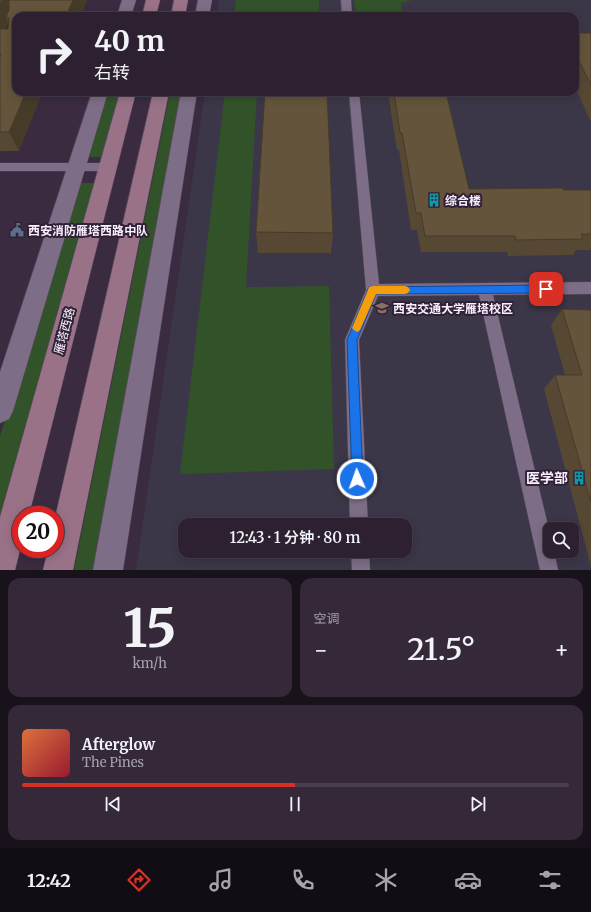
<!DOCTYPE html>
<html lang="zh">
<head>
<meta charset="utf-8">
<style>
	body { margin:0; font-family:Merriweather,"Noto Sans SC",serif; background:#342839; color:#f1f3f6; height:100vh; display:flex; flex-direction:column; font-size:15px; white-space:nowrap }
	* { box-sizing:border-box; margin:0 }
	p { font-size:13px; color:#a6a3ab }
	.icon { flex:none; width:22px; height:22px; fill:none; stroke:currentColor; stroke-width:2; stroke-linecap:round; stroke-linejoin:round }
	.map { position:relative; height:570px; overflow:hidden }
	.drawer { display:flex; flex-direction:column; gap:8px; padding:8px; background:#18121b; flex:1 }
	.drawer>* { flex:none }
	.banner { position:absolute; left:12px; top:12px; width:567px; height:84px; border-radius:12px; box-shadow:0 2px 10px #0003,0 0 0 1px #483e4d; background:#2c2031; color:#f1f3f6; overflow:hidden }
	.controls { position:absolute; left:543px; top:522px; display:grid; gap:8px }
	.controls a { display:grid; place-items:center; width:36px; height:36px; border-radius:8px; background:#2c2031; box-shadow:0 2px 10px #0003,0 0 0 1px #483e4d; font-size:20px }
	.speed { position:absolute; left:12px; top:506px; display:flex; gap:8px; font-size:20px; font-weight:700; text-align:center }
	.speed>* { display:grid; place-content:center; width:52px; height:52px; border-radius:50%; background:#2c2031; box-shadow:0 2px 10px #0003,0 0 0 1px #483e4d; line-height:1 }
	.speed .limit { border:6px solid #d22; background:#fff; color:#111 }
	.pin { position:absolute; display:grid; place-items:center; width:34px; height:34px; color:#fff; margin:-17px; border-radius:8px; box-shadow:0 2px 6px #0006 }
	.me { position:absolute; width:44px; margin:-22px; rotate:358deg; stroke-linejoin:round; filter:drop-shadow(0 0 3px #0008) }
	.turn { display:flex; align-items:center; gap:14px; height:84px; padding:0 16px; font-size:18px }
	.turn .icon { width:52px; height:52px; stroke-width:2.5 }
	.turn b { display:block; font-size:28px; line-height:34px }
	.big { font-size:30px; font-weight:600; line-height:1.1 }
	.drawer .card { flex:1; display:flex; flex-direction:column; justify-content:center; gap:6px; min-width:0; padding:0 14px; border-radius:12px; background:#342839 }
	.drawer .dial { align-items:center; gap:0 }
	.dial b { font-size:52px; line-height:1 }
	.song { display:flex; align-items:center; gap:12px }
	.cover { width:48px; height:48px; border-radius:6px; background:linear-gradient(135deg,hsl(20 70% 55%),hsl(350 70% 35%)) }
	.played { height:4px; border-radius:2px; background:linear-gradient(90deg,#d93025 50%,#483e4d 50%) }
	.keys { display:flex; justify-content:space-around; direction:ltr }
	.heat { display:flex; justify-content:space-between; align-items:center; font-size:22px; direction:ltr }
	.drawer .tiles { flex:1; display:grid; gap:8px; grid-template-columns:1fr 1fr }
	.card:last-child { grid-column:span 2 }
	.trip { position:absolute; left:178px; top:518px; width:234px; height:40px; border-radius:12px; background:#2c2031; box-shadow:0 2px 10px #0003,0 0 0 1px #483e4d; font-weight:600; line-height:40px; text-align:center }
	.tabs { display:flex; height:64px; justify-content:space-around; align-items:center; background:#120d14; color:#a6a3ab }
	.tabs .icon { width:28px; height:28px }
	.tabs .on { color:#d93025 }
	.tabs b { font-size:18px; color:#f1f3f6 }
	.map>svg:first-child { display:block }
	.education { fill:#3b3748; fill-rule:evenodd }
	.green { fill:#325329 }
	.lines { fill:none; stroke-linecap:round; stroke-linejoin:round }
	.lane-casing { stroke:#55485b; stroke-width:1 }
	.street-casing { stroke:#55485b; stroke-width:1 }
	.secondary-casing { stroke:#55485b; stroke-width:1 }
	.lane { fill:#7d6d86; fill-rule:evenodd }
	.street { fill:#7d6d86; fill-rule:evenodd }
	.secondary { fill:#9a7287; fill-rule:evenodd }
	.wall { fill:#564833; fill-rule:evenodd }
	.shaded-wall { fill:#463b29 }
	.building { fill:#64543b; stroke:#463b29 }
	.route { fill:#1a73e8; stroke:#114b97 }
	.slow { fill:#f59e0b }
	.labels { text-anchor:middle; dominant-baseline:central; stroke-width:4; stroke-linejoin:round; paint-order:stroke }
	.poi-label { font-size:12px; font-weight:bold; fill:#f9effe; stroke:#302137; text-anchor:start }
	.street-label { font-size:12px; fill:#f9effe; stroke:#302137 }
	.near-poi-label { font-size:14px; font-weight:bold; fill:#f9effe; stroke:#302137; text-anchor:end }
</style>
</head>
<body>
<div class="map">
<svg width="591" height="570" viewBox="0 0 591 570">
	<rect width="100%" height="100%" fill="#3a2b41"/>
	<path class="education" d="M219 0H591V570H136L205 92H575V16H216ZM185 525H405V551H185ZM550 529H572V551H550Z"/>
	<path class="green" d="M236 0H319V16H234Z
		M354 0H412L401 3 403 16H356Z
		M105 92H120L101 157H85Z
		M170 92H184L99 570H74Z
		M225 92H257L246 287 329 286 334 469 180 474Z
		M77 183H94L0 516V436Z"/>
	<g class="lines">
		<g class="lane-casing">
			<path id="lane" d="M341 0H351L352 16H342Z
				M349 92H359L379 284 591 282V294L493 295 550 534V551H554L558 570H540L479 295 378 296 359 340 368 525H350L345 340 366 290Z
				M0 163H108L112 164 114 167 112 170 108 171H0Z
				M351 551H369L370 570H352Z"/>
		</g>
		<g class="street-casing">
			<path id="street" d="M122 0H136L131 16H117Z
				M198 0H212L209 16H195Z
				M92 92H108L13 411 9 419 0 423V372Z
				M181 92H197L123 570H93Z"/>
		</g>
		<g class="secondary-casing">
			<path id="secondary" d="M146 0H160L156 16H142Z
				M174 0H188L185 16H171Z
				M120 92H136L29 515H21V546L15 570H0V517Z
				M153 92H169L73 570H43L48 549H55V518Z"/>
		</g>
		<use href="#lane" class="lane"/>
		<use href="#street" class="street"/>
		<use href="#secondary" class="secondary"/>
	</g>
	<path class="wall" d="M0 0H87L81 16H16L19 151H0ZM8 23V29H5Z
		M575 33H591V122L575 87Z
		M388 92H446L469 189 591 190V250H576L573 255 508 256 507 252H421L417 230H411L399 150H397Z
		M256 232 333 233 331 253H258Z
		M562 309 591 310V566L544 389 555 375H565L551 325Z"/>
	<path class="shaded-wall" d="M2 0H19L9 18 6 17 8 23 3 35 0 38V3Z
		M73 0H87L81 16H66Z
		M26 92H43L19 151 9 132Z"/>
	<path class="building" d="M9 0H73L66 16H16V92H26L9 132H0V57L1 55H0V29H8L9 18 6 17 9 10Z
		M575 33H591V85L577 57H575Z
		M265 92H327L333 233 256 232Z
		M394 92H446L469 189 563 188V190H591V234H581L583 239 516 240 515 236H425L421 213H416L402 133H400Z
		M562 309 591 310V502L555 375H582Z"/>
	<path class="route" d="M546 285 549 286 550 289 549 292 546 293 376 294 357 340 363 479 361 483 357 484 353 483 352 479 347 340 369 287Z"/>
	<path class="slow" d="M373 286H405L408 287 410 290 408 293 405 294H376L360 330 357 332 354 330 352 328 368 290 369 287Z"/>
	<defs>
		<g id="building-bare" transform="scale(1.08)"><path d="M-4-6H4V6H1V3H-1V6H-4ZM-2.5-4.3h1.7v1.8h-1.7ZM.8-4.3h1.7v1.8H.8ZM-2.5-1h1.7V.8h-1.7ZM.8-1h1.7V.8H.8Z" fill="#0f9aa8" stroke="#302137" stroke-width="2.5" paint-order="stroke"/></g>
		<g id="civic-bare" transform="scale(1.08)"><path d="M-.6-6.5H3V-4.5H.6V-3L4-1V1h2V6H-6V1h2V-1L-.6-3ZM-1.2 2.5V6h2.4V2.5Z" fill="#5c6f8a" stroke="#302137" stroke-width="2.5" paint-order="stroke"/></g>
		<g id="university-bare" transform="scale(1.08)"><path d="M0-5L7-2L0 1L-7-2ZM-4 1L0 2.5L4 1V4Q0 6-4 4Z" fill="#8d6e63" stroke="#302137" stroke-width="2.5" paint-order="stroke"/></g>
	</defs>
	<g fill-rule="evenodd">
		<use href="#building-bare" x="434" y="200"/>
		<use href="#civic-bare" x="17" y="230"/>
		<use href="#university-bare" x="382" y="308"/>
		<use href="#building-bare" x="579" y="478"/>
	</g>
	<g class="labels">
		<g class="poi-label">
			<text x="445" y="200">综合楼</text>
			<text x="28" y="230">西安消防雁塔西路中队</text>
			<text x="393" y="308">西安交通大学雁塔校区</text>
		</g>
		<g class="street-label">
			<text transform="translate(64 331) rotate(-75)">雁塔西路</text>
		</g>
		<g class="near-poi-label">
			<text x="568" y="478">医学部</text>
		</g>
	</g>
</svg>
<div class="controls">
<a><svg class="icon" aria-label="search" viewBox="0 0 24 24"><circle cx="10" cy="10" r="6"/><path d="M15 15l6 6"/></svg></a>
</div>
<div class="speed"><div class="limit">20</div></div>
<div class="pin" style="left:546px;top:289px;background:#d93025"><svg class="icon" aria-label="arrive" viewBox="0 0 24 24"><path d="M6 21V4h12l-3 4 3 4H6"/></svg></div>
<svg class="me" style="left:357px;top:479px" viewBox="-20 -20 40 40"><circle r="17" fill="#1a73e8" stroke="#fff" stroke-width="3"/><path d="M0-11L8 9 0 5-8 9z" fill="#fff"/></svg>
<div class="trip">12:43 · 1 分钟 · 80 m</div>
<div class="banner">
<div class="turn"><svg class="icon" aria-label="right" viewBox="0 0 24 24"><path d="M7 20v-9h11M14 6l5 5-5 5"/></svg><div><b>40 m</b>右转</div></div>
</div>
</div>
<section class="drawer">
<div class="tiles">
<div class="card dial"><b>15</b><p>km/h</p></div>
<div class="card"><p>空调</p>
<div class="heat"><a>−</a><b class="big">21.5°</b><a>+</a></div>
</div>
<div class="card">
<div class="song"><i class="cover"></i><div><b>Afterglow</b><p>The Pines</p></div></div>
<div class="played"></div>
<div class="keys"><svg class="icon" aria-label="previous" viewBox="0 0 24 24"><path d="M18 5L8 12l10 7zM5 5v14"/></svg><svg class="icon" aria-label="pause" viewBox="0 0 24 24"><path d="M8 5v14M16 5v14"/></svg><svg class="icon" aria-label="next" viewBox="0 0 24 24"><path d="M6 5l10 7-10 7zM19 5v14"/></svg></div>
</div>
</div>
</section>
<nav class="tabs">
<b>12:42</b>
<svg class="icon on" aria-label="directions" viewBox="0 0 24 24"><path d="M12 3l9 9-9 9-9-9zM9 14v-3h6M13 9l2 2-2 2"/></svg>
<svg class="icon" aria-label="music" viewBox="0 0 24 24"><path d="M9 18V5l10-2v13"/><circle cx="6" cy="18" r="3"/><circle cx="16" cy="16" r="3"/></svg>
<svg class="icon" aria-label="phone" viewBox="0 0 24 24"><path d="M5 4h4l2 5-3 2q2 4 5 5l2-3 5 2v4C11 20 4 13 5 4z"/></svg>
<svg class="icon" aria-label="climate" viewBox="0 0 24 24"><path d="M12 3v18M4 7l16 10M4 17L20 7"/></svg>
<svg class="icon" aria-label="car" viewBox="0 0 24 24"><path d="M5 17H2v-5l4-1 3-4h7l3 4 3 1v5h-3M9 17h6M6 11h13"/><circle cx="7" cy="17" r="2"/><circle cx="17" cy="17" r="2"/></svg>
<svg class="icon" aria-label="filters" viewBox="0 0 24 24"><path d="M4 7h16M4 17h16"/><circle cx="9" cy="7" r="2"/><circle cx="15" cy="17" r="2"/></svg>
</nav>
</body>
</html>
